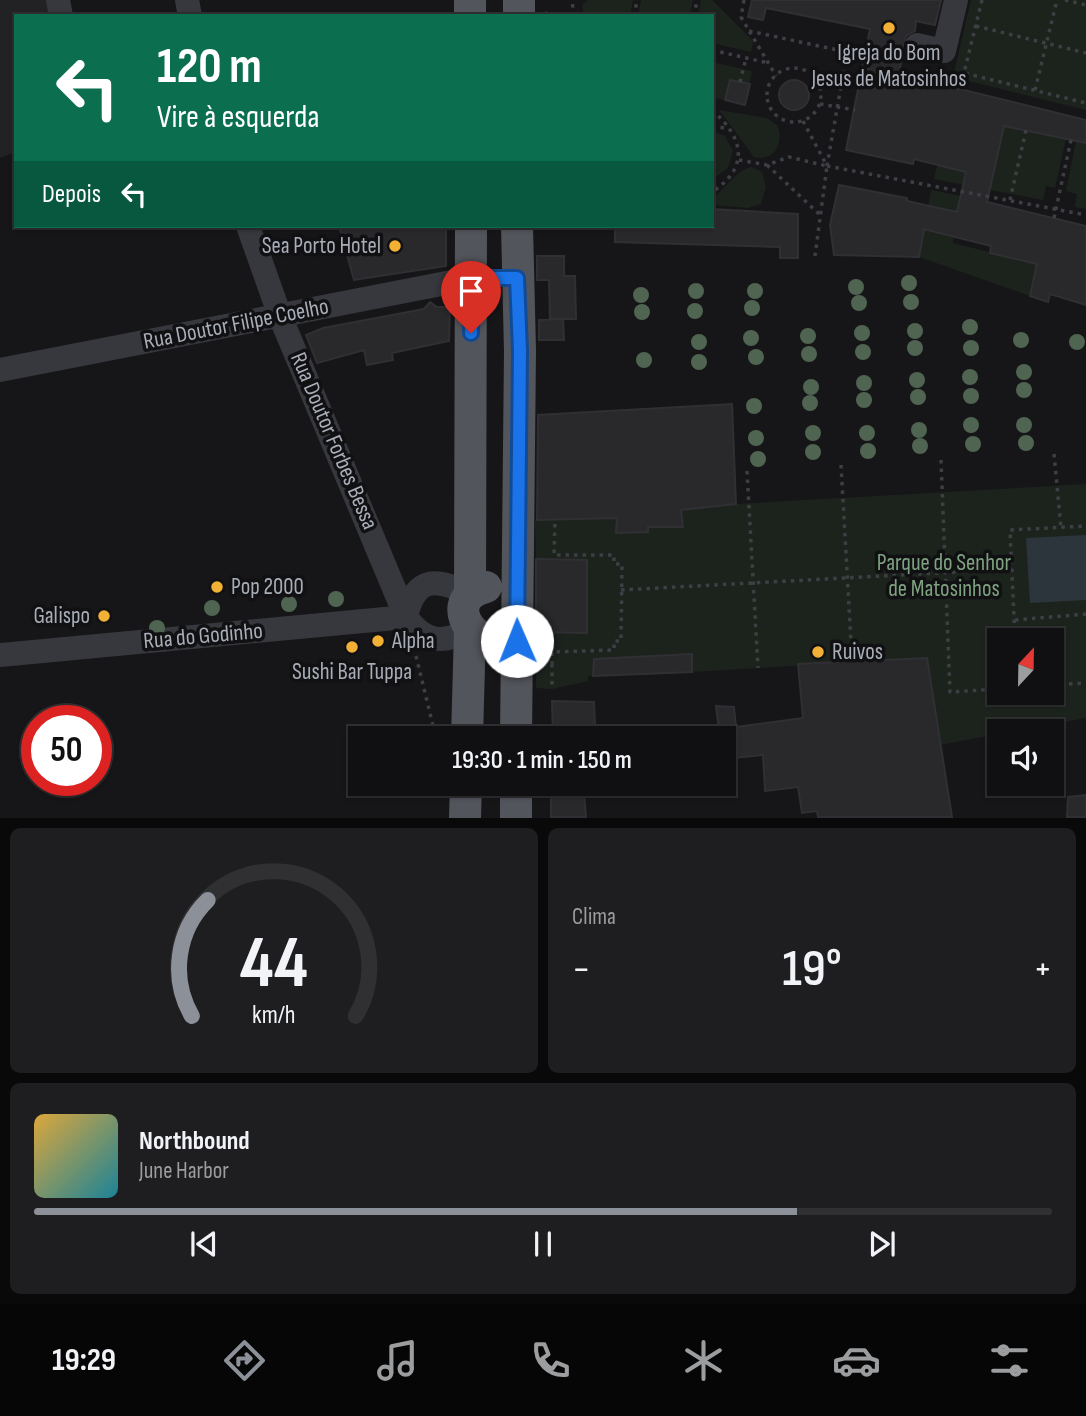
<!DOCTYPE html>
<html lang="pt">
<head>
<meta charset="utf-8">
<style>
	body { margin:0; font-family:"Sofia Sans Condensed",sans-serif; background:#1e1e20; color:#f1f3f6; height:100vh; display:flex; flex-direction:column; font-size:26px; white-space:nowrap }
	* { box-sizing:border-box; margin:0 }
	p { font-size:23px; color:#9c9d9f }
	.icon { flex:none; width:38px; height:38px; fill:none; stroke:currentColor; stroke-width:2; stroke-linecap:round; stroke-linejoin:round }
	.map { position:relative; height:818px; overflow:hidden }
	.details { display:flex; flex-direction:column; gap:10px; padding:10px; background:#09090a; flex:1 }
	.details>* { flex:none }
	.top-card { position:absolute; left:14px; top:14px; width:700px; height:214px; border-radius:0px; box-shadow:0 2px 5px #0004,0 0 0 2px #303032; background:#0b6e4f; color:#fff; overflow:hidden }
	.needle { width:46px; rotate:22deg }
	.buttons { position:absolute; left:987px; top:628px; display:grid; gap:14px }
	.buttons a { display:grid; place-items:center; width:77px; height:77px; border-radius:0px; background:#101012; box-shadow:0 2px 5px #0004,0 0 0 2px #303032; font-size:35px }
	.speed { position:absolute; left:21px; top:705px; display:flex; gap:14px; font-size:35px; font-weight:700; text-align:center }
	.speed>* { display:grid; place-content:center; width:91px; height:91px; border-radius:50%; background:#101012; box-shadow:0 2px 5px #0004,0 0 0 2px #303032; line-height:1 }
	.speed .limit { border:10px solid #d22; background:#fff; color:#111 }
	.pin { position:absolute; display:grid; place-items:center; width:60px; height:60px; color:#fff; margin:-72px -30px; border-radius:50% 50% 50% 0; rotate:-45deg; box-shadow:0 0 7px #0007 }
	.pin .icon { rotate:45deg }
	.me { position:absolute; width:77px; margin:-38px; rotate:359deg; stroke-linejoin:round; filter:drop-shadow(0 0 5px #0008) }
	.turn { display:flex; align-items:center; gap:24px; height:147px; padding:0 28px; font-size:32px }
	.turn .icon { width:91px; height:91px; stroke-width:2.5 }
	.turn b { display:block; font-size:49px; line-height:60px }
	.then { display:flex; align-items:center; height:66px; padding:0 28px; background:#0003; gap:14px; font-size:26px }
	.big { font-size:52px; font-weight:600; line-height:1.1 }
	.details .widget { flex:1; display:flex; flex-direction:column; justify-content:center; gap:10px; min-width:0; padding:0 24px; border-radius:10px; background:#1e1e20 }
	.details .dial { align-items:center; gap:0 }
	.dial svg { height:182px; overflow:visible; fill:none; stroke:#303032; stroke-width:7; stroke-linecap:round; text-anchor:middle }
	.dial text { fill:#f1f3f6; stroke:none }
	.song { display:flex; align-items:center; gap:21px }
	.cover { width:84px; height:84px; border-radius:10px; background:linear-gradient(135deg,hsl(40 70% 55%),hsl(190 70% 35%)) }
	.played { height:7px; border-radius:4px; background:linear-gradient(90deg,#8c9099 75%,#303032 75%) }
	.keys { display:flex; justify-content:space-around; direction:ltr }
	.heat { display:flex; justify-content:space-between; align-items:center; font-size:38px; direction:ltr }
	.details .tiles { flex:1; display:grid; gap:10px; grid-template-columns:1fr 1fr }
	.widget:last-child { grid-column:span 2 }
	.trip { position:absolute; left:348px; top:726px; width:388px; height:70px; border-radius:0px; background:#101012; box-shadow:0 2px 5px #0004,0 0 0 2px #303032; font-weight:600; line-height:70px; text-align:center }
	.dock { display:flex; height:112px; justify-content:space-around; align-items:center; background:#060607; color:#9c9d9f }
	.dock .icon { width:49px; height:49px }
	.dock .current { color:#8c9099 }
	.dock b { font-size:32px; color:#f1f3f6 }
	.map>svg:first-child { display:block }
	.built { fill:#222225 }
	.green { fill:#1c231d; fill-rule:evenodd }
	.water { fill:#2c353c }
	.building { fill:#29292c; stroke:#303034; stroke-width:2 }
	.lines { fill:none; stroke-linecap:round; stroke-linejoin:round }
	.path { stroke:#3d3f44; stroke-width:3.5; stroke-dasharray:3.5 5; stroke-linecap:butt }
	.minor { stroke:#37383d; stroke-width:24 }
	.major { stroke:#53555c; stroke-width:32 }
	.tree { fill:#506452 }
	.route-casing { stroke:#114b97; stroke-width:18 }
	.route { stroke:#1a73e8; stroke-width:12 }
	.poi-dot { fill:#f2b134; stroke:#111113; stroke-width:2.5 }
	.labels { text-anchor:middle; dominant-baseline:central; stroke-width:7; stroke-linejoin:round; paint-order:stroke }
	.poi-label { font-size:23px; fill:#a8adb8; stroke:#111113; text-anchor:start }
	.street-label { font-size:23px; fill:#a8adb8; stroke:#111113 }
	.park-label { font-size:23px; fill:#7fa381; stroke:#111113 }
</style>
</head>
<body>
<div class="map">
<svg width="1086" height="818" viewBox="0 0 1086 818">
	<rect width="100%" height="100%" fill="#161618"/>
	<path class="built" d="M0 0H48L52 16H16V152L0 158Z"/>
	<path class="green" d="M588 0H633L630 16H584L582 5Z
		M641 0H693L690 16H638Z
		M701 0H712L753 41 751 52 712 43V16H698Z
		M971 0H1086V110L953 77Z
		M712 62 752 71 745 105 712 97Z
		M719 110 767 118 777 125C785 143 774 162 754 157Z
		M1004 126 1066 139 1055 188 1046 186 1043 200 934 179 937 165 993 175Z
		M712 131 725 136 733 151 728 168 713 179Z
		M1076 141 1086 143V209L1075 207 1077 194 1066 191Z
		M752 167 762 172 766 187 761 204 748 208 712 205V198C726 189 736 170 752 167Z
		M931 190 961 196 951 236 954 237 953 243 1037 264 1030 296 919 257Z
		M1086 484V718L939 745 927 658 692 672V654L594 659 593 676H588V681L552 689 536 688V632H587V560L536 559 535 520 617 518V533L647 532V517L683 526 681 510 736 504ZM999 640H1052V693H999Z"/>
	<path class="water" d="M1086 535V600L1030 603 1026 538Z"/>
	<path class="building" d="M752 0H941L935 25 916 21 915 31 906 36 899 74 1086 120V143L1004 126 987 202 1086 226V305L1050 294 1048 302 1030 296 1037 264 990 253 991 246 924 229 919 257 834 255 830 225 839 185 907 198V201L957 212 966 172 914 159 913 164 846 150 870 29 766 8 763 20 748 17Z
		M730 80 750 84 745 105 725 100Z
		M779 95a15 15 0 1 1 30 0a15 15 0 1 1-30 0Z
		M712 209 798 214V258H780V247L615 242V226H712Z
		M339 226H446V266L354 280Z
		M537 256H564V276H575L576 319H550L549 280H537Z
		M430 302 437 307H450L449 341 392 353 393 360 367 365 364 350 317 363 306 335 323 328 424 309Z
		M563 319 564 340H539V320Z
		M732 404 736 504 681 510 683 527H648V532L616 533 617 518 537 520 538 415Z
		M536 559 587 560V633L536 632Z
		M692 654V672L593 676 594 659Z
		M927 658 952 817H818L817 811 802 813 798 787 765 791 763 755 724 759V738H720L716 706 734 707 736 727 803 718 798 664Z
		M552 701 594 702 595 727 579 728 580 738H553Z
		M551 784H583L586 817H551Z
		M1086 795V817H1067L1068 797Z"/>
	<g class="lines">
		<path class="path" d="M744 0 741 17 776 76
			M982 0 964 73 1086 103
			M1065 0 1086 5
			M545 13 559 16
			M572 16 573 0
			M634 16 637 0
			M694 16 697 0
			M976 26 1086 53
			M749 31 847 52 827 166
			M712 50 768 63
			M767 95a27 27 0 1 1 54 0a27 27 0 1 1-54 0Z
			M740 82 746 58
			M1035 90 1057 0
			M820 104 855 110
			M712 110C744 138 750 167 712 192
			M803 121 826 164
			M712 127 728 128
			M739 160 767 165 789 157 827 166 815 256
			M767 165 819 214
			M827 166 1086 215
			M1010 200 1026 130
			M1054 218 1071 140
			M561 226H573
			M1054 454 1061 528
			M941 460 950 692 999 689
			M841 465 852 660
			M747 471 758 668
			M621 590 1012 569
			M1015 620 1086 614
			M1015 640 1010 530 1086 526
			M416 656 436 738
			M543 664H552V652L614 650V641H621L622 564H614V555H554L555 520
			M552 664V689
			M1052 685 1086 683"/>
		<path class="minor" d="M58 0 61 16
			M187 0 190 16
			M917 45 944 51 956 0
			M248 226 280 316 406 617C425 643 443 644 470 630
			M0 370 472 278
			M406 617C415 576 437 577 470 595
			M0 655 406 617"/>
		<path class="major" d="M470 0V16
			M519 16V0
			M486 587C428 602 497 677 517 617
			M470 595 471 226
			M467 738 470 630
			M516 738 520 351 517 226
			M465 818 466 784
			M516 818V784"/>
	</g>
	<g class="tree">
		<circle cx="909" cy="283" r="8"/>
		<circle cx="856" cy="287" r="8"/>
		<circle cx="696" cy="291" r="8"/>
		<circle cx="755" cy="291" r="8"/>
		<circle cx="641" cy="295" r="8"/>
		<circle cx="911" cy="302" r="8"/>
		<circle cx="859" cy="303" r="8"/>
		<circle cx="752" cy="308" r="8"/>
		<circle cx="695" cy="311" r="8"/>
		<circle cx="642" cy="312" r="8"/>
		<circle cx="970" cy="327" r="8"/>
		<circle cx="915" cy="331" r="8"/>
		<circle cx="862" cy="333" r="8"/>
		<circle cx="808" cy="336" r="8"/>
		<circle cx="751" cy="338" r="8"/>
		<circle cx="1021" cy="340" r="8"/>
		<circle cx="699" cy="342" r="8"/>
		<circle cx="1077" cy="342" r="8"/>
		<circle cx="915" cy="348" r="8"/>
		<circle cx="971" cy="348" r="8"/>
		<circle cx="863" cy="352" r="8"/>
		<circle cx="809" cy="354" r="8"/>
		<circle cx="756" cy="357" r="8"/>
		<circle cx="644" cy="360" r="8"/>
		<circle cx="699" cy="362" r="8"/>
		<circle cx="1024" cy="372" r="8"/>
		<circle cx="970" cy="377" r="8"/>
		<circle cx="917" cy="380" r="8"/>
		<circle cx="864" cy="383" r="8"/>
		<circle cx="811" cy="387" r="8"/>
		<circle cx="1024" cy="390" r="8"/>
		<circle cx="971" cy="396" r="8"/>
		<circle cx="918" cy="397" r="8"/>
		<circle cx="864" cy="400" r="8"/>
		<circle cx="810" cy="403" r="8"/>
		<circle cx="754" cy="406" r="8"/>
		<circle cx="971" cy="425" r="8"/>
		<circle cx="1024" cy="425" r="8"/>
		<circle cx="919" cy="430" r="8"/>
		<circle cx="813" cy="433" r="8"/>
		<circle cx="867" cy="433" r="8"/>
		<circle cx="756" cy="438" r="8"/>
		<circle cx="1026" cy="443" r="8"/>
		<circle cx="973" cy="444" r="8"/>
		<circle cx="920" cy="446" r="8"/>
		<circle cx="868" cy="451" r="8"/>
		<circle cx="813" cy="452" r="8"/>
		<circle cx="758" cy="459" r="8"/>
		<circle cx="336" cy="599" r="8"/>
		<circle cx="289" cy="604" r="8"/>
		<circle cx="212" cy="608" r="8"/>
		<circle cx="157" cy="628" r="8"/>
	</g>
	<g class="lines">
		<g class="route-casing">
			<path id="route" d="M471 333 472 278H517L520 351 517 641"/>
		</g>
		<use href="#route" class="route"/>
	</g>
	<g class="poi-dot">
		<circle cx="889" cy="28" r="7"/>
		<circle cx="395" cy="246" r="7"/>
		<circle cx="217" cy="587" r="7"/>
		<circle cx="104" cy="616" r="7"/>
		<circle cx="378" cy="641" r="7"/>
		<circle cx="352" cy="647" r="7"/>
		<circle cx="818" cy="652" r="7"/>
	</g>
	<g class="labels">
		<g class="poi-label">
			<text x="889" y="53" text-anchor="middle">Igreja do Bom<tspan x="889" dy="26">Jesus de Matosinhos</tspan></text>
			<text x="381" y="246" text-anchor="end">Sea Porto Hotel</text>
			<text x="231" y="587">Pop 2000</text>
			<text x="90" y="616" text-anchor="end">Galispo</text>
			<text x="392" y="641">Alpha</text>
			<text x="832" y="652">Ruivos</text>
			<text x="352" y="672" text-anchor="middle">Sushi Bar Tuppa</text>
		</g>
		<g class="street-label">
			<text transform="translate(236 324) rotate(-11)">Rua Doutor Filipe Coelho</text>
			<text transform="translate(334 441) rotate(67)">Rua Doutor Forbes Bessa</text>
			<text transform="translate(203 636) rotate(-5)">Rua do Godinho</text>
		</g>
		<g class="park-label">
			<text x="944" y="563">Parque do Senhor<tspan x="944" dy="26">de Matosinhos</tspan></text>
		</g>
	</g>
</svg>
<div class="buttons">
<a><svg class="needle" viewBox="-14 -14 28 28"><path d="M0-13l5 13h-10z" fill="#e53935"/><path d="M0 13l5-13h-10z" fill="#9c9d9f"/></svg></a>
<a><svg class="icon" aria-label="sound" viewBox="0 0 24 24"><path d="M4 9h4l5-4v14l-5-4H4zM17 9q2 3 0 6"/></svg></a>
</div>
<div class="speed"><div class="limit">50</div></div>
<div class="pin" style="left:471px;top:333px;background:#d93025"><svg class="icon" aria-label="arrive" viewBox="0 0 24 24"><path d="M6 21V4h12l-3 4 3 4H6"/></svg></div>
<svg class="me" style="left:517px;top:641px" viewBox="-20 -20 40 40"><circle r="19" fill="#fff"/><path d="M0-13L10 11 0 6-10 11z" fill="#1a73e8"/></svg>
<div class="trip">19:30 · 1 min · 150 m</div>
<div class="top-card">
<div class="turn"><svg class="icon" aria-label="left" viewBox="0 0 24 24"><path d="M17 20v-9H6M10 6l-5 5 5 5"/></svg><div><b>120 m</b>Vire à esquerda</div></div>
<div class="then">Depois<svg class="icon" aria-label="left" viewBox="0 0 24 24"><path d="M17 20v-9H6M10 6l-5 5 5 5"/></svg></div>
</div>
</div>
<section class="details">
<div class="tiles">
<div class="widget dial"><svg viewBox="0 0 100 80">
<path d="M14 69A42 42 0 1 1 86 69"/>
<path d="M14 69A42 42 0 0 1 21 18" stroke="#8c9099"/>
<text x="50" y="56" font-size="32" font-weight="700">44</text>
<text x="50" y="72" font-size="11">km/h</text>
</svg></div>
<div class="widget"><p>Clima</p>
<div class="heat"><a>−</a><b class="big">19°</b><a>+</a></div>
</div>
<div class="widget">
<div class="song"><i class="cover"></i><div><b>Northbound</b><p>June Harbor</p></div></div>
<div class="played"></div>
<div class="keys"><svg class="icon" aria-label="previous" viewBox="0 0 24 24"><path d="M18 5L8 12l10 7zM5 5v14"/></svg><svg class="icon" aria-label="pause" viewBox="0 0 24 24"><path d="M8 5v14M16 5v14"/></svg><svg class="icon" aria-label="next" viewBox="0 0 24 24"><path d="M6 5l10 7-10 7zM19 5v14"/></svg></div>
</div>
</div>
</section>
<nav class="dock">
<b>19:29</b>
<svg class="icon current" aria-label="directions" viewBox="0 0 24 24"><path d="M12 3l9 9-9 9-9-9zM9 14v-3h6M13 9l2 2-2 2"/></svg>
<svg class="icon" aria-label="music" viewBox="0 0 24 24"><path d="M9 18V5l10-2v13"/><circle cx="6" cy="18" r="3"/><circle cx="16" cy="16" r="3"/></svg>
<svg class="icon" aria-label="phone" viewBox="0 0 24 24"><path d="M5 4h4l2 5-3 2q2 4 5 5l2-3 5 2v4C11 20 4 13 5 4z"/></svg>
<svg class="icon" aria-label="climate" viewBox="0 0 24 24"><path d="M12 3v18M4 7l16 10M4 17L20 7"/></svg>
<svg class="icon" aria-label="car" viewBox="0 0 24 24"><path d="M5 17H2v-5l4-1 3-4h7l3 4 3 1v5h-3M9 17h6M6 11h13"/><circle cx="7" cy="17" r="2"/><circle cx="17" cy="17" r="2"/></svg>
<svg class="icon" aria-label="filters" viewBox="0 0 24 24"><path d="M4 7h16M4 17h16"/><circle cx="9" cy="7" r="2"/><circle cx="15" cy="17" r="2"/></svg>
</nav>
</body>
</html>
